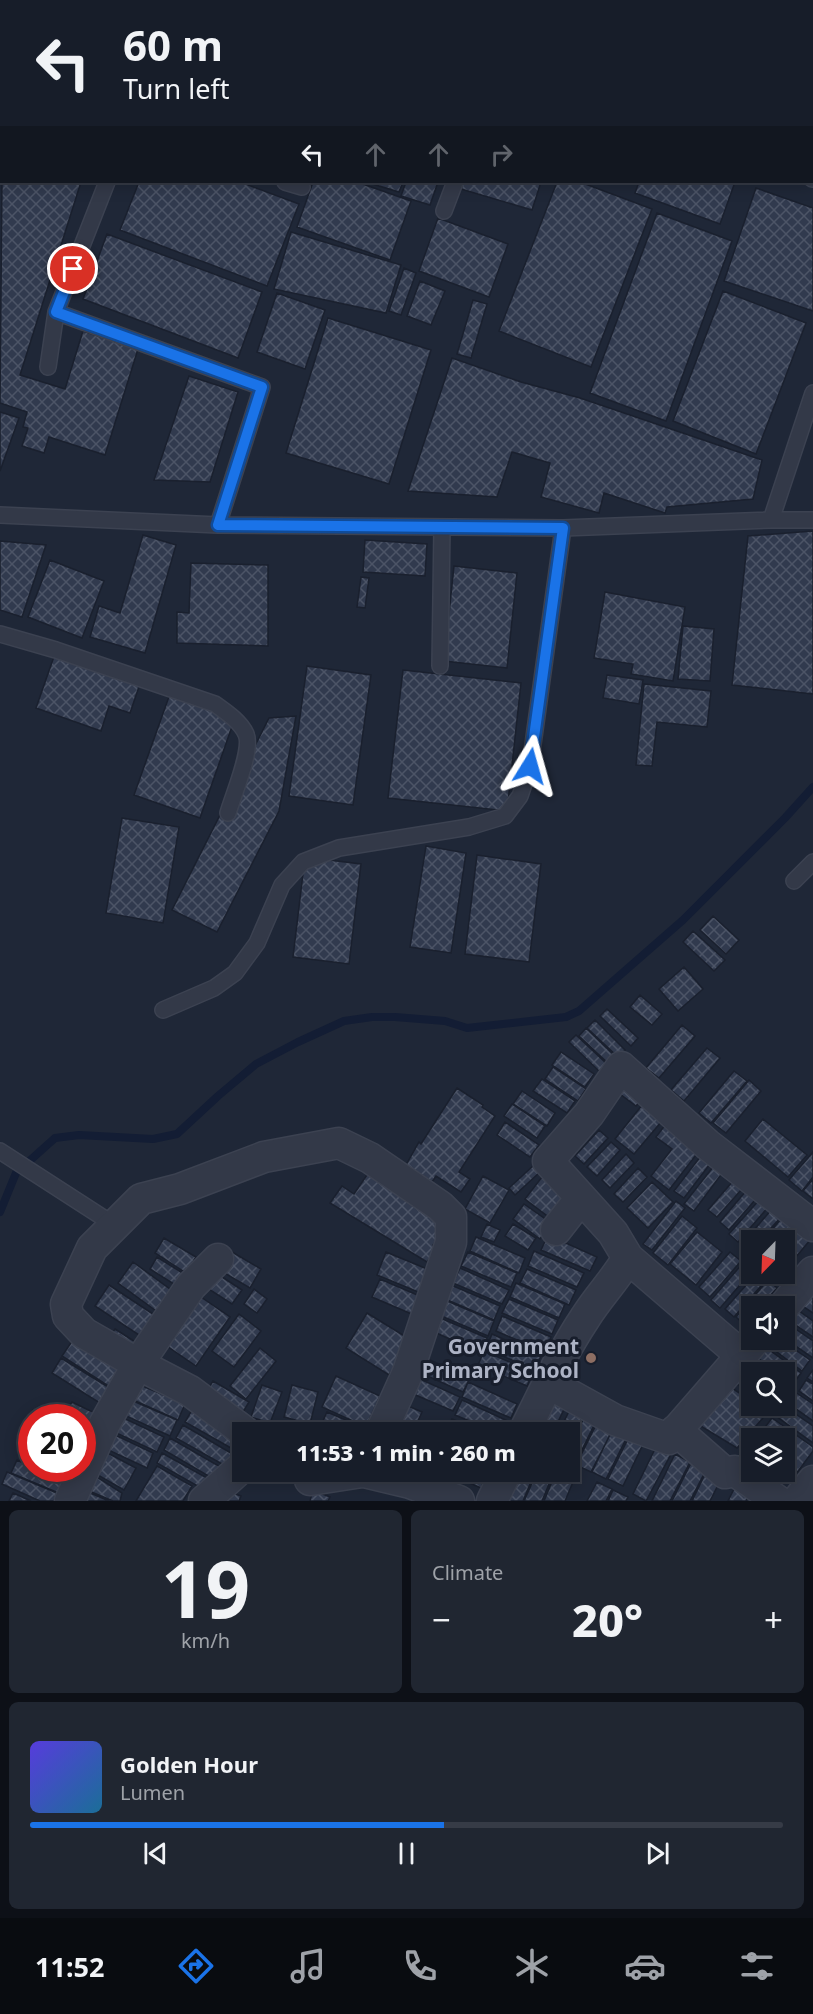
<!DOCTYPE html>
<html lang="en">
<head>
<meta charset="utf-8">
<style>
	body { margin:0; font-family:"Noto Sans",sans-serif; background:#202631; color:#f1f3f6; height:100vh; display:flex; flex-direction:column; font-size:22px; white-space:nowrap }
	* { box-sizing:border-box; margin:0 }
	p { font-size:20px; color:#9ea2a8 }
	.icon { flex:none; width:33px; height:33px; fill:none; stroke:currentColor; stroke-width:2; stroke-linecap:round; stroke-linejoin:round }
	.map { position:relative; height:1501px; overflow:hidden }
	.sheet { display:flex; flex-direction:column; gap:9px; padding:9px; background:#0d1017; flex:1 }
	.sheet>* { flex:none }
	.top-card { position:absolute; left:0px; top:0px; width:813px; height:183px; box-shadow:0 3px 15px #0003,0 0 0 2px #363b46; background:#171d29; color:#f1f3f6; overflow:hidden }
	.needle { width:39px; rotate:203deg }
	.controls { position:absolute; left:741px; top:1230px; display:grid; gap:12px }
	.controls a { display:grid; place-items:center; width:54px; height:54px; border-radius:0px; background:#171d29; box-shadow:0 3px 15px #0003,0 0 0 2px #363b46; font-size:30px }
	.speed { position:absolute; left:18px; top:1404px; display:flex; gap:12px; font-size:30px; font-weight:700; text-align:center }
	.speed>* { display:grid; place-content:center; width:78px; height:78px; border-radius:50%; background:#171d29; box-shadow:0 3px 15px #0003,0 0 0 2px #363b46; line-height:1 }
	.speed .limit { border:9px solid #d22; background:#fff; color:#111 }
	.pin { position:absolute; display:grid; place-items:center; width:51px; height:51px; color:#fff; margin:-26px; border:3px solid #fff; border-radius:50%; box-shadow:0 2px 6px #0007 }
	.me { position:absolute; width:66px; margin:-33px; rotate:8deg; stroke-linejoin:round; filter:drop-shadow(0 0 4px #0008) }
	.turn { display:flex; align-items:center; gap:21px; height:126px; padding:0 24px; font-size:27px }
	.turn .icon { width:78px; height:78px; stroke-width:2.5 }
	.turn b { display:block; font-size:42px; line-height:51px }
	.lanes { display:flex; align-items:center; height:57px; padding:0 24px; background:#0003; justify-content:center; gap:30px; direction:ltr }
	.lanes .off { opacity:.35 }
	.big { font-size:45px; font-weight:800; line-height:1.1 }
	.sheet .card { flex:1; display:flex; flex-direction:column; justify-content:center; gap:9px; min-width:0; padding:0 21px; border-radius:9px; background:#202631 }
	.sheet .dial { align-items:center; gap:0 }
	.dial b { font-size:78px; line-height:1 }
	.song { display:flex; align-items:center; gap:18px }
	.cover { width:72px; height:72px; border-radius:9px; background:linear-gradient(135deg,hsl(250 70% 55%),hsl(200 70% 35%)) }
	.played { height:6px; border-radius:3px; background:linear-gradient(90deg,#1a73e8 55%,#363b46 55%) }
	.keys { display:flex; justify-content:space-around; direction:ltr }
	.heat { display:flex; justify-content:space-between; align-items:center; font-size:33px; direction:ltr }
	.sheet .tiles { flex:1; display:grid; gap:9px; grid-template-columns:1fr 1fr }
	.card:last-child { grid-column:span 2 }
	.trip { position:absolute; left:232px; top:1422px; width:348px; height:60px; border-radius:0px; background:#171d29; box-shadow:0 3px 15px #0003,0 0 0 2px #363b46; font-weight:800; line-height:60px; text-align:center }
	.tabs { display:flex; height:96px; justify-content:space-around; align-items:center; background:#090c10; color:#9ea2a8 }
	.tabs .icon { width:42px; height:42px }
	.tabs .active { color:#1a73e8 }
	.tabs b { font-size:27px; color:#f1f3f6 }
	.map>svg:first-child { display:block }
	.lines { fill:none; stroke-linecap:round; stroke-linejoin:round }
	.stream { stroke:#131d34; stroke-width:8 }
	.building { fill:url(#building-cross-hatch); stroke:#1a202e; stroke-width:1.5 }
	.service-casing { stroke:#3c4251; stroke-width:18 }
	.minor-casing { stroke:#3c4251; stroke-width:33 }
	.service { stroke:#333948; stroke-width:15 }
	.minor { stroke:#333948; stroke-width:30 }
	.route-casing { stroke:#114b97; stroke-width:15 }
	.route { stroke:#1a73e8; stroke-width:10 }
	.education-dot { fill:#8d6e63; stroke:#181e2c; stroke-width:2 }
	.labels { text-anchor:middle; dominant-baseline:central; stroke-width:6; stroke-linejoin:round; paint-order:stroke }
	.poi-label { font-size:21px; font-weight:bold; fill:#adb3c5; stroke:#181e2c; text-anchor:end }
</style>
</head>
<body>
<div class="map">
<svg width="813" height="1501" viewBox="0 0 813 1501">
	<defs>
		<pattern id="building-cross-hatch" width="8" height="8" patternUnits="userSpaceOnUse" patternTransform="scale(1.5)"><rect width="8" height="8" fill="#313a4e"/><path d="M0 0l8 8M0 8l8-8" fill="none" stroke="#4c5466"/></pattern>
	</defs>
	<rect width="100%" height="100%" fill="#1f2737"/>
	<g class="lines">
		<path class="stream" d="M0 1212 16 1173 55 1138 79 1135 153 1139 177 1134 218 1096 256 1064 298 1042 344 1021 372 1017H395L445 1021 467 1028 566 1017 579 1011 683 920 785 818 813 787"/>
	</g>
	<path class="building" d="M0 0H147L2 2V109Z
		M367 0H399V2Z
		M446 0H702L446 2Z
		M2 178V182H81L20 375 65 389 83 331 138 349 105 455 49 437 44 453 22 446 28 428 23 427 27 412 0 403Z
		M139 182H240L299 204 267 286 120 230Z
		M313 182H357L411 201 390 260 297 227Z
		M366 182H403L399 192Z
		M406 182H438L430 205 401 196Z
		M463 182H541L532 210 461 189Z
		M557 182H580L652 209 591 367 499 331Z
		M639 182H735L720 224 635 193Z
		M756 188 813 208V311L724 281Z
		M657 213 732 241 666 421 590 393Z
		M438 218 508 244 489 297 419 271Z
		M291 232 401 265 386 313 274 289Z
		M107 234 262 292 238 358 83 299Z
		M404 268 416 273 401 315 389 311Z
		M420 281 445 291 431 325 407 316Z
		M723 291 806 323 756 454 673 421Z
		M277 293 325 310 305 369 257 352Z
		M473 300 487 304 471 358 457 354Z
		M328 318 431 350 389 484 286 453Z
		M452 358 521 382 580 398 762 460 753 499 667 507 665 513 604 493 599 513 541 497 550 463 512 452 497 497 408 491Z
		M189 376 238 392 210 482 154 480Z
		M0 412 19 418 0 471Z
		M813 531V694L732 685 748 536Z
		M143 535 176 545 145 653 90 637 99 606 120 613Z
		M365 540 427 544 425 576 363 572Z
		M0 541 46 545 22 617 0 610Z
		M50 560 104 581 82 638 28 617Z
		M191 563 268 565V646L177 643V612L189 613Z
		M454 566 517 573 507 668 444 661Z
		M361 577 369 578 365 608 357 607Z
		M605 592 685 607 673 681 631 674 633 664 594 658Z
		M683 626 714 629 710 681 678 679Z
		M58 645 143 675 130 713 109 706 101 731 36 708Z
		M307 666 371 675 353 805 289 796Z
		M403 670 521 683 507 811 388 798Z
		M607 675 643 680 639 704 603 698Z
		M644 684 711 691 707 727 657 722 652 766 636 765Z
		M171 691 236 715 200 818 134 795Z
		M296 716 279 811 217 932 172 910 269 718Z
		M122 818 179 827 163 923 106 913Z
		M426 846 466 853 451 953 410 947Z
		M477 855 541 864 529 962 465 954Z
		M305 857 361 864 349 964 293 957Z
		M713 916 739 940 726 954 700 930Z
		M693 931 725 960 714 971 683 942Z
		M684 967 703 989 678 1011 659 989Z
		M640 995 662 1014 652 1025 630 1007Z
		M607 1009 638 1038 631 1046 600 1016Z
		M595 1020 625 1050 618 1057 587 1028Z
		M682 1025 695 1036 659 1078 646 1068Z
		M586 1028 617 1058 610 1065 579 1036Z
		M576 1035 607 1064 600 1072 569 1042Z
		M707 1048 720 1058 684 1101 671 1090Z
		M561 1052 594 1074 585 1087 552 1065Z
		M553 1067 586 1089 578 1101 545 1079Z
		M734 1071 747 1081 711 1123 699 1113Z
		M542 1079 575 1101 567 1113 533 1091Z
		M626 1079 645 1095 636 1106 616 1091Z
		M749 1080 761 1091 726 1133 713 1123Z
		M457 1088 483 1105 482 1107 495 1116 459 1172 470 1179 461 1192 436 1176 432 1182 406 1165 419 1142 421 1144Z
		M522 1091 555 1113 547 1126 513 1104Z
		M647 1099 667 1115 634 1154 615 1139Z
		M512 1104 545 1126 537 1138 504 1116Z
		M763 1119 807 1155 788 1177 745 1141Z
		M669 1120 703 1146 669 1190 651 1176 672 1149 656 1137Z
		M505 1122 539 1145 530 1157 497 1135Z
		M599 1130 608 1138 584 1164 575 1156Z
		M611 1142 620 1150 597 1176 587 1167Z
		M707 1148 716 1156 684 1198 674 1191Z
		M813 1152V1177L802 1191 789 1180Z
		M626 1154 634 1163 610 1188 602 1180Z
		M717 1162 726 1168 694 1211 684 1204Z
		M534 1165 540 1172 515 1195 509 1188Z
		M638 1168 647 1177 623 1202 614 1194Z
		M371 1169 450 1220 433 1245 438 1248 427 1262 330 1203 342 1186 354 1194Z
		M740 1173 749 1181 717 1217 708 1210Z
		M483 1176 509 1190 490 1223 465 1209Z
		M542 1177 571 1199 554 1221 525 1199Z
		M813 1179V1199L803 1191Z
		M652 1182 673 1202 648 1228 627 1208Z
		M751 1185 761 1193 729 1230 720 1222Z
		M761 1198 770 1205 738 1242 729 1234Z
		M676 1201 685 1208 652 1250 643 1244Z
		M524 1204 551 1223 540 1239 513 1219Z
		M773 1208 782 1216 760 1240H752L750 1253 741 1245Z
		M682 1216 697 1228 668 1265 653 1253Z
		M782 1218 791 1226 779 1240H763Z
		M487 1224 500 1230 494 1242 481 1237Z
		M513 1224 536 1238 528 1250 505 1236Z
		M795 1225 811 1239 784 1271V1240H782Z
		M697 1232 722 1252 696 1285 670 1264Z
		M548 1235 597 1257 590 1271 541 1250Z
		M476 1237 525 1258 519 1273 470 1251Z
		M164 1238 196 1257 186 1273 155 1253Z
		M227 1249 261 1269 250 1288 216 1268Z
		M534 1251 584 1273 577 1287 528 1266Z
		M386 1252 432 1271 423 1294 377 1275Z
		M468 1252 517 1273 511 1287 461 1266Z
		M730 1252 741 1261 710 1297 699 1287Z
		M157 1257 184 1274 177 1286 150 1269Z
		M133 1262 174 1292 159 1313 118 1283Z
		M743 1263 752 1271 720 1308 711 1300Z
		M460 1268 509 1290 502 1304 453 1283Z
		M527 1269 576 1290 569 1305 520 1283Z
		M213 1271 242 1290 232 1304 204 1286Z
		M756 1274H759L766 1280 734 1317 725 1309Z
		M769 1274H782L777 1280Z
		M380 1279 422 1297 414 1315 372 1297Z
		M768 1280 777 1288 761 1306H752V1318L745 1325 736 1317Z
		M516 1283 565 1304 559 1318 510 1297Z
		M109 1285 156 1316 142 1337 95 1306Z
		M451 1285 500 1306 494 1320 445 1299Z
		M254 1289 267 1299 257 1313 244 1304Z
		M803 1290 813 1297V1313L795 1301Z
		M198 1295 230 1317 196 1366 164 1344Z
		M509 1299 558 1320 552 1334 502 1313Z
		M445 1300 494 1321 488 1336 439 1315Z
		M792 1306 813 1321V1337L784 1317Z
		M367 1313 411 1340 389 1375 346 1348Z
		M239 1314 261 1331 234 1367 212 1351Z
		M502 1316 551 1337 545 1352 496 1331Z
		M438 1317 487 1338 481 1353 432 1331Z
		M784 1321 813 1341V1358L784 1338Z
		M115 1329 140 1345 106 1342Z
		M77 1334 127 1367 113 1389 62 1356Z
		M492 1334 541 1356 535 1370 486 1349Z
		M761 1340H781L810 1360 802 1371Z
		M760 1343 801 1373 793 1384 784 1377V1372H778L752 1354Z
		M260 1348 276 1361 246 1399 230 1386Z
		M484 1351 533 1372 527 1386 478 1365Z
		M421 1356 470 1378 463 1392 414 1370Z
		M744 1356 768 1372H752V1377L737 1367Z
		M61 1358 113 1390 103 1405 52 1373Z
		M738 1368 752 1377V1394L730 1379Z
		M813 1370V1382L807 1378Z
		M411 1375 460 1397 453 1411 404 1390Z
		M336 1376 380 1396 366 1427 322 1407Z
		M806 1380 813 1384V1401L799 1391Z
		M213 1381 249 1402 240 1417 205 1395Z
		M468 1382 517 1404 511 1418 462 1397Z
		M138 1384 185 1404 178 1420 131 1399Z
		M262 1385 282 1392 270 1423 251 1417Z
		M292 1385 318 1392 310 1424 284 1417Z
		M727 1385 752 1401V1406H758L768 1412 737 1448 699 1425Z
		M795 1392 813 1404V1421L788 1403Z
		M550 1393 568 1401 553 1432H531Z
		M131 1400 177 1420 170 1436 124 1415Z
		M462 1400 510 1422 506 1432H496L455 1415Z
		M72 1402 103 1417 94 1434 82 1429V1418H63Z
		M401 1403 422 1412 413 1432H406L391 1426Z
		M573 1403 586 1409 570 1441V1432H559Z
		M784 1406 813 1426V1443L776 1416Z
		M33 1410 50 1418H32V1431L25 1428Z
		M192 1410 243 1444 238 1452 185 1422Z
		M588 1410 599 1415 577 1460 570 1457V1446Z
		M327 1412 360 1426 357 1432H318Z
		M117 1415 164 1437 157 1452 110 1430Z
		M600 1417 615 1425 591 1472 576 1465Z
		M772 1418 813 1447V1451L796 1474 784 1465V1438H757Z
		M452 1419 483 1432H446Z
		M615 1424 630 1431 606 1479 592 1472Z
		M183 1425 236 1456 229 1468 176 1438Z
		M632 1431 646 1438 623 1486 608 1479Z
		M111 1433 153 1453 147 1468 104 1448Z
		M170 1438 224 1469 217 1481 164 1450Z
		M25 1446 32 1449V1463L20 1459Z
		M656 1447 671 1454 646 1501 633 1494Z
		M100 1449 136 1468 124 1490 89 1470Z
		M162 1453 207 1478 201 1488 157 1463Z
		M675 1454 690 1462 670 1501H652Z
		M17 1460 32 1467V1468H36L66 1482 61 1494 11 1473Z
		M692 1461 707 1468 690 1501H672Z
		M157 1466 192 1486 183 1501H136Z
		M570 1467 578 1470 565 1501H544L556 1472H570Z
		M43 1468H74L70 1480Z
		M708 1468 723 1475 710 1501H692Z
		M7 1472 57 1493 54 1501H40L2 1484Z
		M89 1472 122 1493 120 1501H113L82 1488Z
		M444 1472H483L487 1473 481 1488Z
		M513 1472H535L523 1501H500Z
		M537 1472H554L542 1501H524Z
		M597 1482 612 1489 606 1501H587Z
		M736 1485 750 1492 746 1501H728Z
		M81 1489 109 1501H75Z
		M225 1490 241 1496 239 1501H216Z
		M313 1490 330 1497 328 1501H310Z
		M613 1490 628 1497 626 1501H608Z
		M13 1493 31 1501H9Z"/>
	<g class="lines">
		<g class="service-casing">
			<path id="service" d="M260 0 265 2
				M167 2 168 0
				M750 2 751 0
				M812 179H813
				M285 182 302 187
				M444 211 455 182
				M56 312 262 387 218 525
				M48 367 56 312 107 182
				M0 515 218 525 563 528 771 520H813
				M771 520 813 393
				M0 634 56 650 215 704C226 712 240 721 246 734 253 750 233 795 228 813
				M440 666 442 527
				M794 881 813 862
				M163 1010 214 988 235 973 257 943 282 885 303 862 339 848 469 827 505 816 520 796 530 766 563 528
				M0 1151 116 1226"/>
		</g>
		<g class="minor-casing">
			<path id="minor" d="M556 1230 581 1198
				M628 1258 741 1355
				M218 1259 191 1286 138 1364 84 1333 68 1316 66 1304 92 1248 141 1199 180 1189 264 1157 339 1143 370 1158 440 1206 451 1217V1242L408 1372 381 1432
				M784 1306 813 1272
				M548 1383 615 1420 669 1439 755 1340
				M676 1430 725 1473 735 1471 778 1501
				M524 1432C543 1394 561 1354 585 1318 598 1297 615 1280 628 1258L613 1233 548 1161 589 1114 621 1067 708 1145 813 1226
				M364 1472 410 1483 459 1501
				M310 1480 362 1472
				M70 1501 105 1423 138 1364 190 1391 245 1432
				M204 1501 243 1466
				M492 1501 506 1472
				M797 1501 813 1481"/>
		</g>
		<use href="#service" class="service"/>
		<use href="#minor" class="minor"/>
	</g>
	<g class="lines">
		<g class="route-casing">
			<path id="route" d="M73 269 56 312 262 387 218 525 563 528 530 766"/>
		</g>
		<use href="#route" class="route"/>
	</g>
	<circle class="education-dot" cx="591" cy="1358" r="6"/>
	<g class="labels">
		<g class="poi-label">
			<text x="579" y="1346">Government<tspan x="579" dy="24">Primary School</tspan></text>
		</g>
	</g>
</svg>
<div class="controls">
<a><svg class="needle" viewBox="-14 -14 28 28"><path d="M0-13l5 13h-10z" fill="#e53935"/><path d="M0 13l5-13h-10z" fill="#9ea2a8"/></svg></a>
<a><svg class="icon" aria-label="sound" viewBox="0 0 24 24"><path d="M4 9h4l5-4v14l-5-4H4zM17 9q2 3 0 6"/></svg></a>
<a><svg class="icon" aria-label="search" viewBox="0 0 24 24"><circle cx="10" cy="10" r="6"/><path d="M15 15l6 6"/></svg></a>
<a><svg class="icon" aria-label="layers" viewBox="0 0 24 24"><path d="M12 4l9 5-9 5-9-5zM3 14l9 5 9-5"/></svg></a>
</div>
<div class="speed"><div class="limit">20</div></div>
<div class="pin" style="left:73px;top:269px;background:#d93025"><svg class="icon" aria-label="arrive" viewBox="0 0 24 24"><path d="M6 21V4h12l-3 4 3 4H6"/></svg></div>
<svg class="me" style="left:530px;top:766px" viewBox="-20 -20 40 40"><path d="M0-17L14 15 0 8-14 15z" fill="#1a73e8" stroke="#fff" stroke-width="4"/></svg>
<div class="trip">11:53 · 1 min · 260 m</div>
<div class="top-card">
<div class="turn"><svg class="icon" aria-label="left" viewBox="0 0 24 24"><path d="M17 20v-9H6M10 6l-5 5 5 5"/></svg><div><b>60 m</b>Turn left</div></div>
<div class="lanes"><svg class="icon" aria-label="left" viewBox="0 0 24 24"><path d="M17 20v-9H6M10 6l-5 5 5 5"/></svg><svg class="icon off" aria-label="ahead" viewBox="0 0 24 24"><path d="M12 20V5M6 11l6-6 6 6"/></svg><svg class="icon off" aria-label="ahead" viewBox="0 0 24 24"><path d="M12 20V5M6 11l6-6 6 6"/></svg><svg class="icon off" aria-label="right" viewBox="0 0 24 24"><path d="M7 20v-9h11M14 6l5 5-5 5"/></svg></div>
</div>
</div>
<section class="sheet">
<div class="tiles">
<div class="card dial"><b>19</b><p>km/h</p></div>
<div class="card"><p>Climate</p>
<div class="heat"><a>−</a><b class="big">20°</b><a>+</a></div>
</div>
<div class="card">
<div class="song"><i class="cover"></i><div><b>Golden Hour</b><p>Lumen</p></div></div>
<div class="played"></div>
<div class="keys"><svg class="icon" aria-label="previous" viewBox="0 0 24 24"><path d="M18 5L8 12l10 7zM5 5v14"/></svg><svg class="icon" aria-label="pause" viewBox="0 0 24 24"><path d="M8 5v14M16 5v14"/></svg><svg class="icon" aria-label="next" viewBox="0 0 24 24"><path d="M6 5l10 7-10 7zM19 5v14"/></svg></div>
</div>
</div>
</section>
<nav class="tabs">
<b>11:52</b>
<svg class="icon active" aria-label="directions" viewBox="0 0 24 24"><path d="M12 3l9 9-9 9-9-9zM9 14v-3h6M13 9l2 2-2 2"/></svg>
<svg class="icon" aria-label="music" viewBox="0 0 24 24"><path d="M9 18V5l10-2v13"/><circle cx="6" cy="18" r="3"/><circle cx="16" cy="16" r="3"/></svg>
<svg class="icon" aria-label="phone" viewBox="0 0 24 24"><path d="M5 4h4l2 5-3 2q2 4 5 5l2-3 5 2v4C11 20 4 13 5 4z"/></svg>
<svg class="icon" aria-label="climate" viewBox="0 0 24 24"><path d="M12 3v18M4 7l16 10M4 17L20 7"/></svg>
<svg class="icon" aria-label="car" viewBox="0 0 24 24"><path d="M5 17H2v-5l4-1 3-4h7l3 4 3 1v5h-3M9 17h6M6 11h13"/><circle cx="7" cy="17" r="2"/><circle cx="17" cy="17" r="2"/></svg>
<svg class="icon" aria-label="filters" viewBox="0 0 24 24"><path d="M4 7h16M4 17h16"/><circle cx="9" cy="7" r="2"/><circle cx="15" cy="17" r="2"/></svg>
</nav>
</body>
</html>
